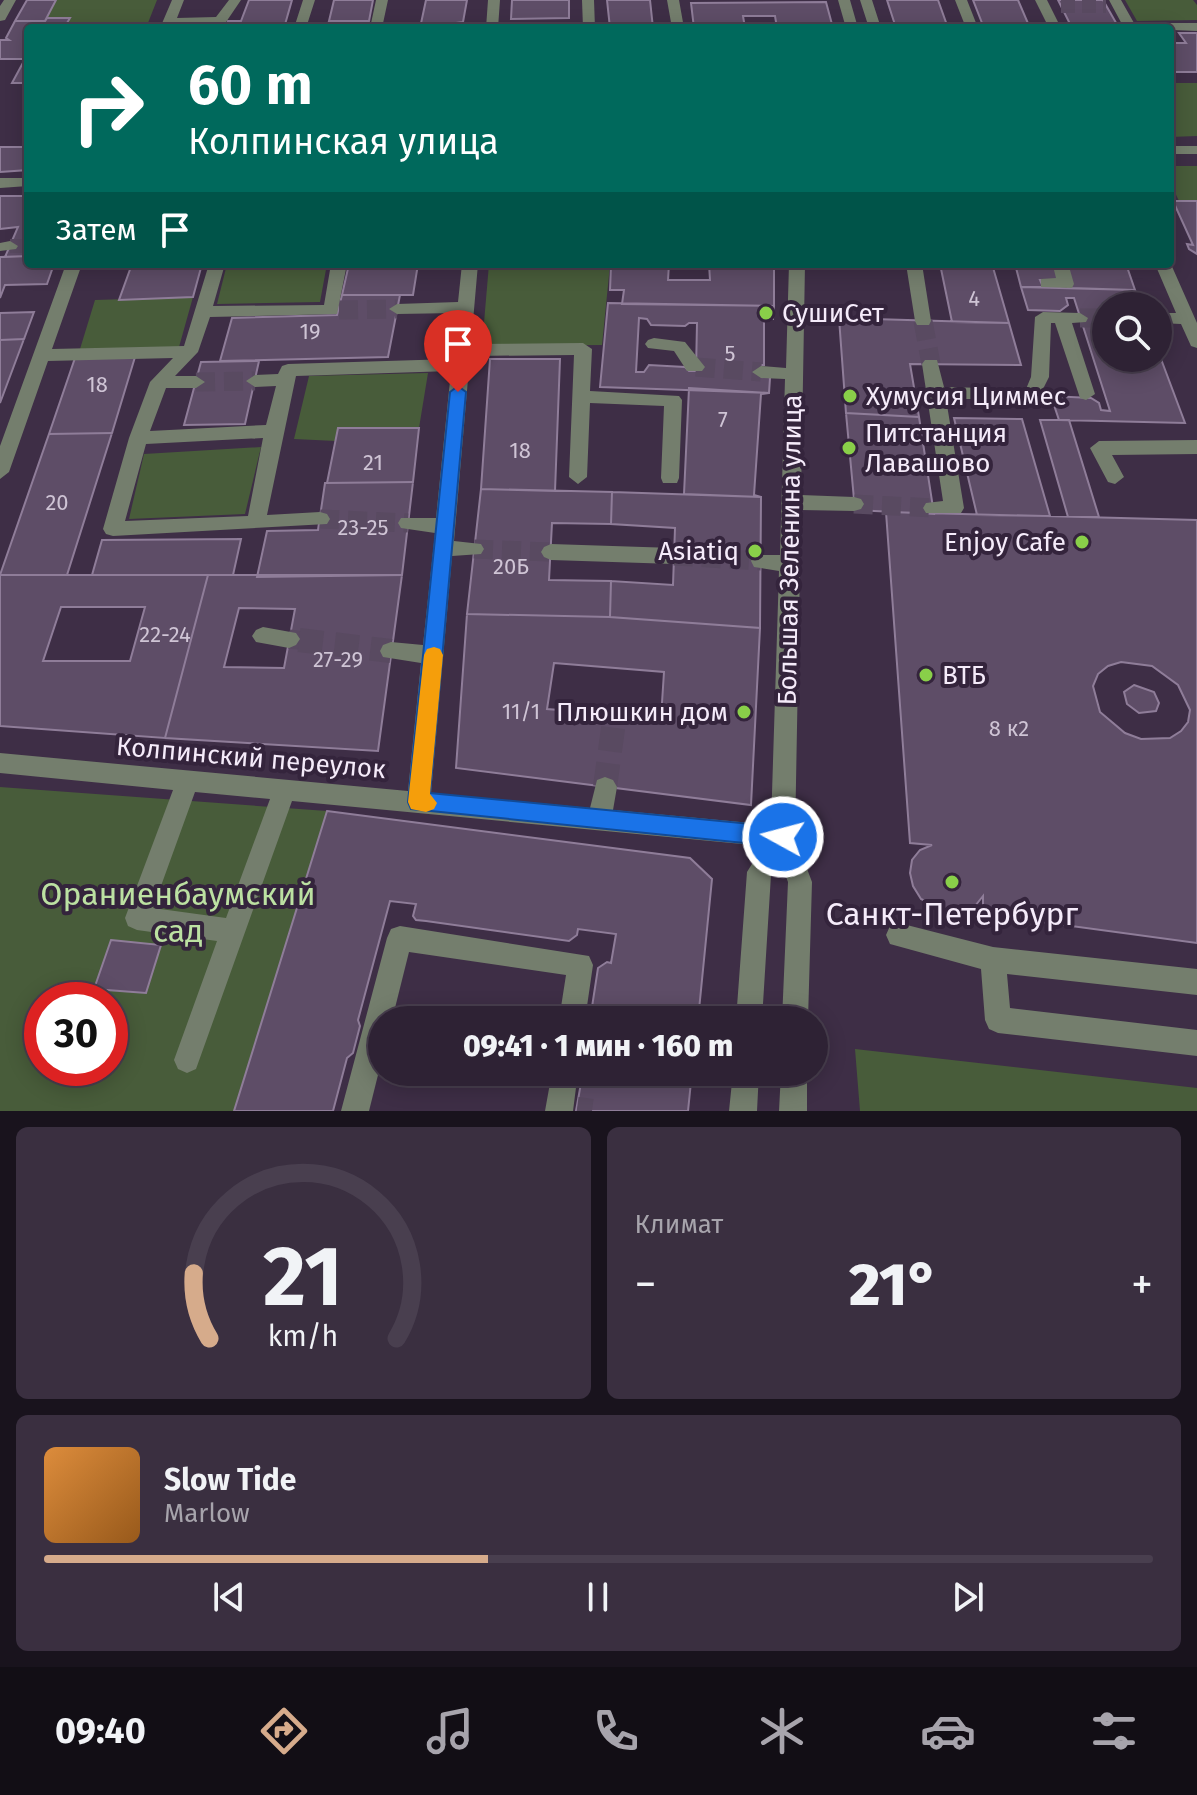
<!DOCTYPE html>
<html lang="ru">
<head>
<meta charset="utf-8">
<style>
	body { margin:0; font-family:"Fira Sans",sans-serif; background:#3a2f40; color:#f1f3f6; height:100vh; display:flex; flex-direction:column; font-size:30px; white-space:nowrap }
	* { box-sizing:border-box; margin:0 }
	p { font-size:26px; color:#a7a4ac }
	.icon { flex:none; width:44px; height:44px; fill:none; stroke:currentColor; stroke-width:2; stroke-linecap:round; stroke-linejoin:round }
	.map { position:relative; height:1111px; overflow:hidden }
	.sheet { display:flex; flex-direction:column; gap:16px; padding:16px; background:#19131d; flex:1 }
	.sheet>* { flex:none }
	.hud { position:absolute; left:24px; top:24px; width:1150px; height:244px; border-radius:8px; box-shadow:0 4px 20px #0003,0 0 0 2px #493f4f; background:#00695c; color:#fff; overflow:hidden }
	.controls { position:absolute; left:1092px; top:292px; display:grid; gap:16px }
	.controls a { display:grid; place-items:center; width:80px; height:80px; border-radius:50%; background:#2e2234; box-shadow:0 4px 20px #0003,0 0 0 2px #493f4f; font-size:40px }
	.speed { position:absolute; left:24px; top:982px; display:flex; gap:16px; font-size:40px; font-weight:700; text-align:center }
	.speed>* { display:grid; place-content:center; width:104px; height:104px; border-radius:50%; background:#2e2234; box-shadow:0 4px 20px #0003,0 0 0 2px #493f4f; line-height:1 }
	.speed .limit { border:12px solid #d22; background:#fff; color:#111 }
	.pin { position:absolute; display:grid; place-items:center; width:68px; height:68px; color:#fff; margin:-82px -34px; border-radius:50% 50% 50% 0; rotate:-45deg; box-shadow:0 0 8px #0007 }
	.pin .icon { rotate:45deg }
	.me { position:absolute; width:88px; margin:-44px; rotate:277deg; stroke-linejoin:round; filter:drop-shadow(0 0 6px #0008) }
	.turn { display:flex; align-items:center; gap:28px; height:168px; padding:0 32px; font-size:36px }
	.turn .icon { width:104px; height:104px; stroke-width:2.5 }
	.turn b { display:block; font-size:56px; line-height:68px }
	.then { display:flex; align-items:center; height:76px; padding:0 32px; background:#0003; gap:16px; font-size:30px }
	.big { font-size:60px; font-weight:800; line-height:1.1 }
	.sheet .widget { flex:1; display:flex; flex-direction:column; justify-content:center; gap:12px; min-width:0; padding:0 28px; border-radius:12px; background:#3a2f40 }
	.sheet .dial { align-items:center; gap:0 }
	.dial svg { height:208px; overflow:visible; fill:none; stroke:#493f4f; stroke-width:7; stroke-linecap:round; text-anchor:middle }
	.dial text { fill:#f1f3f6; stroke:none }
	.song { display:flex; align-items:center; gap:24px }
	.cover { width:96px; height:96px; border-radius:12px; background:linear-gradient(135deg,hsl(30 70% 55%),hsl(30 70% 35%)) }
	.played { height:8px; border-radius:4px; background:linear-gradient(90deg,#d6ab8b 40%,#493f4f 40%) }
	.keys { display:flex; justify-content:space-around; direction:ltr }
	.heat { display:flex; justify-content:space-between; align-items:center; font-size:44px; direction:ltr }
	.sheet .tiles { flex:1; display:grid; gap:16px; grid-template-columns:1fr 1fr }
	.widget:last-child { grid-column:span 2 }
	.trip { position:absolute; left:368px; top:1006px; width:460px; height:80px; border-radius:40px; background:#2e2234; box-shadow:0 4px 20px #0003,0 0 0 2px #493f4f; font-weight:800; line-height:80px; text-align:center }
	.dock { display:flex; height:128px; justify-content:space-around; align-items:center; background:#120e15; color:#a7a4ac }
	.dock .icon { width:56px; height:56px }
	.dock .current { color:#d6ab8b }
	.dock b { font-size:36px; color:#f1f3f6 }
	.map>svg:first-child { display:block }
	.green { fill:#485c3a; fill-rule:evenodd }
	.building { fill:#5e4d67; stroke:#8f7d99; stroke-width:2; fill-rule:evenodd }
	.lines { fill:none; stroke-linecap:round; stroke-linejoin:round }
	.minor-tunnel-far2 { stroke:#594a61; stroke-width:14; stroke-dasharray:14 7; stroke-linecap:butt }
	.minor-tunnel-far1 { stroke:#594a61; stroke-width:19; stroke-dasharray:19 9; stroke-linecap:butt }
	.minor-tunnel { stroke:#594a61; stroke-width:24; stroke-dasharray:24 12; stroke-linecap:butt }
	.minor { fill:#747e6d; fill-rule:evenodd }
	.route { fill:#1a73e8; stroke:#114b97; stroke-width:2 }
	.slow { fill:#f59e0b }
	.poi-dot { fill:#89cf49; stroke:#34243c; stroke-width:3 }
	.labels { text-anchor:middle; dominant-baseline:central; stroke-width:8; stroke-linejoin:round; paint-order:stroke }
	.number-label { font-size:22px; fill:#cfc4d5 }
	.poi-label { font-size:26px; fill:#f5ebfa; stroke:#34243c; text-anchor:start }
	.street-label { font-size:26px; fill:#f5ebfa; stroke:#34243c }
	.near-park-label { font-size:32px; fill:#bce1a2; stroke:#34243c }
	.near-poi-label { font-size:32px; fill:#f5ebfa; stroke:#34243c }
</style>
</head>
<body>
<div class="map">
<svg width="1197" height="1111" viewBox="0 0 1197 1111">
	<rect width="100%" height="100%" fill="#3e2e46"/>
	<path class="green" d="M56 0H157L146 28H64L69 18H47Z
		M1125 0H1193L1197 5V20L1137 21Z
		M1170 83H1197V136L1170 137Z
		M1170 166H1197V201H1179L1170 182Z
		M227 264H327L320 302 217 304Z
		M489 264H619L610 265 602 345 482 346Z
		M193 297 179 347 80 349 95 300Z
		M428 373 419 428H339L336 441 294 439 309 376Z
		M261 447 245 514 129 519 144 454Z
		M0 787 327 811 234 1111H0ZM42 1000H110V1068H42Z
		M855 1049 1197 1088V1111H860Z"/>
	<path class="building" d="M27 0H56L45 21H15Z
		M249 0H292L284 28H226L228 21H241Z
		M334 0H373L369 21H329Z
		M426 0H467L463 22 420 28Z
		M512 0H569V18L511 19Z
		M607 0H650L653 28H610Z
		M887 0H938L948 28H896Z
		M973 0H1018L1030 28H984Z
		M1058 0H1103L1119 28H1072Z
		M826 2 833 28H777L775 16H743L745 28H694L691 3Z
		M47 18H70L64 28H41Z
		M15 21H45L41 28H28L25 59H0V40H9L6 38Z
		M329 21H369L367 28H327Z
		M1179 33H1197V72H1170V43H1186Z
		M28 54V83H12L25 59Z
		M0 147H28V170L0 172Z
		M0 196H28V256L5 257 18 227 0 229Z
		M1173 201H1197V254L1189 249 1187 244 1193 245Z
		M28 256V264H54L47 284 5 285 0 298V257Z
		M132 264H202L193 297 119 300Z
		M349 264H418L413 295H342Z
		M621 264H669L668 280H710L709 264H774V306L622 304 624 290H610L611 266Z
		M940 264H992L1009 323 952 322Z
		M1015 264H1126L1135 290 1070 288 1058 280H1040L1043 287H1021Z
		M1021 287 1135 290 1141 306H1106V358H1158V351L1185 423 1059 420 1051 396 1091 398 1099 403 1101 410 1110 411 1074 298H1066L1068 305 1060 311 1028 310Z
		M342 295H400L388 357 220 361 232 318 337 315Z
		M608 303 774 306 773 319H764V365H761V372L770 378 769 393 600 387ZM639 318 647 319 651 325 685 326 689 323H697L696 371H689L685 367 649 365 644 372H636Z
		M34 312 24 339 0 340V313Z
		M839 318 1009 323 1021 365 910 364 919 417 846 413Z
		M24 339 0 403V340Z
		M135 357 112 433 49 434 75 358Z
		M490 359H560L555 491 481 489Z
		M259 361 245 424 184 425 201 362Z
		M689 388 769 393 761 394 754 495 761 497 684 494Z
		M846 413 919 417 934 514 855 510Z
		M954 418 1022 419 1050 516 977 515Z
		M1040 420H1069L1099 517H1068Z
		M338 428H419L413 482 327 483Z
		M112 433 67 575H0L49 434Z
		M413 482 402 575 257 577 267 531 318 530 325 483Z
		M481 489 612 492 611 524 552 523 549 580 611 581 610 617 467 614Z
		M612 492 761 497 760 628 610 617 611 581 673 585 675 528 611 524Z
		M886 512 1197 520V943L983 914V896L975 906 963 912 949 913 921 899 913 886 910 873 912 860 920 850 932 845 910 843ZM1121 662 1152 666 1178 685 1190 710 1188 722 1181 731 1170 738 1141 739 1125 733 1100 712 1093 686 1098 674 1108 666Z
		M241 539 233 575H92L102 540Z
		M0 575H208L165 738 0 726ZM61 607H145L130 661H43Z
		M208 575H402L378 751 165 738ZM239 608 295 609 284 668 224 667Z
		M467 614 610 617 760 628 751 805 456 768ZM554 663 664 672 661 718 547 709Z
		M1134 685 1154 692 1159 703 1156 711 1139 713 1127 704 1124 692Z
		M327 811 690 858 712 879 698 1020H590L598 968 607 962 611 963 616 934 578 929 577 935 569 941 426 921 416 920 413 916 416 904 390 901 358 1020 360 1026 353 1053 347 1058 333 1111H234Z
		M111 940 161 945 146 993 94 989Z
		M583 1072H692L688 1111H576Z"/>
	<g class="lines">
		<path class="minor-tunnel-far2" d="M1061 6H1106
			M10 246H28"/>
		<path class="minor-tunnel-far1" d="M339 310 397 309
			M1080 318H1106
			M923 321 931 364
			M696 367 761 372
			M196 382 255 381
			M854 504 933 508
			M320 519 408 523
			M474 549 551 552
			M674 556 761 561
			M289 639 316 642"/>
		<path class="minor-tunnel" d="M299 640 391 651
			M605 787 615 714
			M577 1109 592 1111"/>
		<path class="minor" d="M4 0H16L5 20 0 21V6Z
			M172 0H184L177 18 216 17 229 0H241L222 28H209L211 25 160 28Z
			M303 0H315L306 28H294Z
			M376 0H388L382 28H370Z
			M488 0H500L498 28H486Z
			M582 0H594L595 28H583Z
			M667 0H679L684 28H672Z
			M838 0H850L858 28H846Z
			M860 0H872L881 28H869Z
			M955 0H967L978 28H966Z
			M1035 0H1047L1061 28H1049Z
			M1109 0H1121L1134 23H1197V31L1124 28Z
			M1170 146H1197V154H1170Z
			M0 178H28V186L0 188Z
			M10 241 18 246 16 249 0 251V243Z
			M1170 262 1197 323V348L1191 346 1181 324 1158 323V313H1176L1155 264Z
			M66 264H82L52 349 184 346 209 264H225L213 306 324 305 331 264H347L337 314 210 317 198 352 175 376H196L205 382 196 388H166L150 431 266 425 276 386 255 387 246 381 255 375 278 374 282 366 288 364 452 359 457 313 397 314 389 309 397 304 458 302 462 264H478L471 344 583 343 592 349 590 391 679 396 682 400 679 478 677 483H663L661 478 664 406 590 403 587 477 578 484 569 477 574 355 470 356 454 541 481 544 484 549 481 554 452 556 431 793 590 808 597 780 605 777 613 780 617 787 613 810 771 825 779 571 754 567 751 561 754 555H780L785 379 761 378 752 372 761 366 786 368 789 264H805L801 495 854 497 861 499 864 504 861 509 854 511 801 510 795 837 812 882 808 1020H782L788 882 780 861 771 875 762 1020H736L747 872 763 846 292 801 196 1069 187 1073 178 1069 174 1060 217 941 137 930 128 926 125 918 173 790 0 773V753L408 791 421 663 383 657 380 651 383 645 391 642 423 645 435 533 401 528 398 523 401 518H436L451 371 296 376 267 515 320 512 327 514 330 519 327 524 113 536 106 534 103 529 129 438 150 382 173 358 48 361 9 472 0 479V446ZM263 438 248 516 125 521 146 444ZM195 792 270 799 226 918 153 908Z
			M906 264H922L931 321 929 325H917L915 321Z
			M1062 265 1070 270 1074 284 1072 288 1041 287V279L1056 278 1054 270Z
			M1043 312 1080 313 1088 318 1086 322 1072 323 1095 394 1086 400 1080 398 1055 323H1051L1049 377 1038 399H946L964 508 961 513H926L923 508 926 503 943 501 922 364 925 360H937L944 387 1026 389 1031 377 1035 317Z
			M654 338 685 342 705 367 702 371H687L674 351 648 348 645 344 648 340Z
			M1197 440V454L1112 455 1124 477 1115 484 1108 482 1090 448 1099 441Z
			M551 544 674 548 681 551 684 556 681 561 674 564 551 560 544 557 541 552 544 547Z
			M263 627 296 633 300 639 296 645 289 648 256 642 252 636 256 630Z
			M899 923 993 947 1197 969V995L1007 974 1010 1008 1197 1030V1056L998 1033 989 1029 985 1020 981 969 890 944 886 935 890 926Z
			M400 926 589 956 593 965 585 1020H559L566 975 409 952 392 1020H382V1059L369 1111H341L387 938 391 929Z
			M552 1072H578L573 1111H545Z
			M733 1072H759L757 1111H729Z
			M781 1072H807V1111H779Z"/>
	</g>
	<path class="route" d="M458 386 466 392 430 793 783 827 790 830 793 837 790 844 783 847 411 809 408 802 450 392Z"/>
	<path class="slow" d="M434 647 440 649 443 655 430 794 437 803 434 809 426 812 411 809 408 802 424 655 427 649Z"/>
	<g class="poi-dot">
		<circle cx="766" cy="313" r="8"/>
		<circle cx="850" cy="396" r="8"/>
		<circle cx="849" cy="448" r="8"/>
		<circle cx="1082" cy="542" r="8"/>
		<circle cx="755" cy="551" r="8"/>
		<circle cx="926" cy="675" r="8"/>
		<circle cx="744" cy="712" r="8"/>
		<circle cx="952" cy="882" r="8"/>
	</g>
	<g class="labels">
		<g class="number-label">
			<text x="974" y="298">4</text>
			<text x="310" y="331">19</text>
			<text x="730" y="353">5</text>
			<text x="97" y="384">18</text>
			<text x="723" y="419">7</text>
			<text x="520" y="450">18</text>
			<text x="373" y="462">21</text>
			<text x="57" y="502">20</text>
			<text x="363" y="527">23-25</text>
			<text x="511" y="566">20Б</text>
			<text x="165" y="634">22-24</text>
			<text x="338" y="659">27-29</text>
			<text x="521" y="711">11/1</text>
			<text x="1009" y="728">8 к2</text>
		</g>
		<g class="poi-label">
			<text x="782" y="313">СушиСет</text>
			<text x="866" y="396">Хумусия Циммес</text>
			<text x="865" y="433">Питстанция<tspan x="865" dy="30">Лавашово</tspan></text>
			<text x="1066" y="542" text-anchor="end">Enjoy Cafe</text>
			<text x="739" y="551" text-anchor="end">Asiatiq</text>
			<text x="942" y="675">ВТБ</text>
			<text x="728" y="712" text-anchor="end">Плюшкин дом</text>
		</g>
		<g class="street-label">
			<text transform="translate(790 550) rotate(-89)">Большая Зеленина улица</text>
			<text transform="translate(251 758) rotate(5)">Колпинский переулок</text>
		</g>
		<g class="near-park-label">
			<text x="178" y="894">Ораниенбаумский<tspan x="178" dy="37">сад</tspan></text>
		</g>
		<g class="near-poi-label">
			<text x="952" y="914">Санкт-Петербург</text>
		</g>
	</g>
</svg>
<div class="controls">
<a><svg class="icon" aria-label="search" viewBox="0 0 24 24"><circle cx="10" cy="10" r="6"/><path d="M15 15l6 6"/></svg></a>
</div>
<div class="speed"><div class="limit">30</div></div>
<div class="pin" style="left:458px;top:392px;background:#d93025"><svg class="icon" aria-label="arrive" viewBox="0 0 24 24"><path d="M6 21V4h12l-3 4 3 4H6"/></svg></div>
<svg class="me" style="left:783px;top:837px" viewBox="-20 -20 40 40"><circle r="17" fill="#1a73e8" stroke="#fff" stroke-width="3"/><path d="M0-11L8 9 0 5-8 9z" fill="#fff"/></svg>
<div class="trip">09:41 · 1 мин · 160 m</div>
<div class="hud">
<div class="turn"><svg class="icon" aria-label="right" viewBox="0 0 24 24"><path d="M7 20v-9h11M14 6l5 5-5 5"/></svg><div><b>60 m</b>Колпинская улица</div></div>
<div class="then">Затем<svg class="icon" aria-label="arrive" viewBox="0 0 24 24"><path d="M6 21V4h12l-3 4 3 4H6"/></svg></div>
</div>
</div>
<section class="sheet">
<div class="tiles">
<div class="widget dial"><svg viewBox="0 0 100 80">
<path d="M14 69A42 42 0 1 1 86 69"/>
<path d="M14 69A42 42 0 0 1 8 44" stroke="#d6ab8b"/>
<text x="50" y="56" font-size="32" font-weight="700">21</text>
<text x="50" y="72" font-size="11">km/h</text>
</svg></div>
<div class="widget"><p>Климат</p>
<div class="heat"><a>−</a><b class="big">21°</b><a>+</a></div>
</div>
<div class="widget">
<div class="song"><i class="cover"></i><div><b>Slow Tide</b><p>Marlow</p></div></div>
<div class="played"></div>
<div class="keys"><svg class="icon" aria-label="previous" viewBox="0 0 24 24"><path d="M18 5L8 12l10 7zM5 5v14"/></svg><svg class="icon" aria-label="pause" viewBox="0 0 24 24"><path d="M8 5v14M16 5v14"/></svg><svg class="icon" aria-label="next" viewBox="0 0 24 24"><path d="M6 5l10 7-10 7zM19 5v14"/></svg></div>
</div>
</div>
</section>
<nav class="dock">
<b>09:40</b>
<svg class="icon current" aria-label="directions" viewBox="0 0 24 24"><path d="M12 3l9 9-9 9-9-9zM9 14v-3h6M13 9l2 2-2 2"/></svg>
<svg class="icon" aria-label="music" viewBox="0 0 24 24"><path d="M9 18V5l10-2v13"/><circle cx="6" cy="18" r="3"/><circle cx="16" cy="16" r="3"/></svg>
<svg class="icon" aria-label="phone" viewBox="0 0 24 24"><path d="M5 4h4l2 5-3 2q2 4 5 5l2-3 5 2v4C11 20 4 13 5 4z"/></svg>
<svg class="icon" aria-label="climate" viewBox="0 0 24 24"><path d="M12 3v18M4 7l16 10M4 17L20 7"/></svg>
<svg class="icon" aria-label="car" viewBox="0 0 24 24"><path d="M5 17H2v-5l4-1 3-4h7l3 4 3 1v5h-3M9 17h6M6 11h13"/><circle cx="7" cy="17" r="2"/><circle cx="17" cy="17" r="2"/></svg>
<svg class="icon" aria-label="filters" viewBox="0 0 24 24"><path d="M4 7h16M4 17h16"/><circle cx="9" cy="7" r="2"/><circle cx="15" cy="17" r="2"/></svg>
</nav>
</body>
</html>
